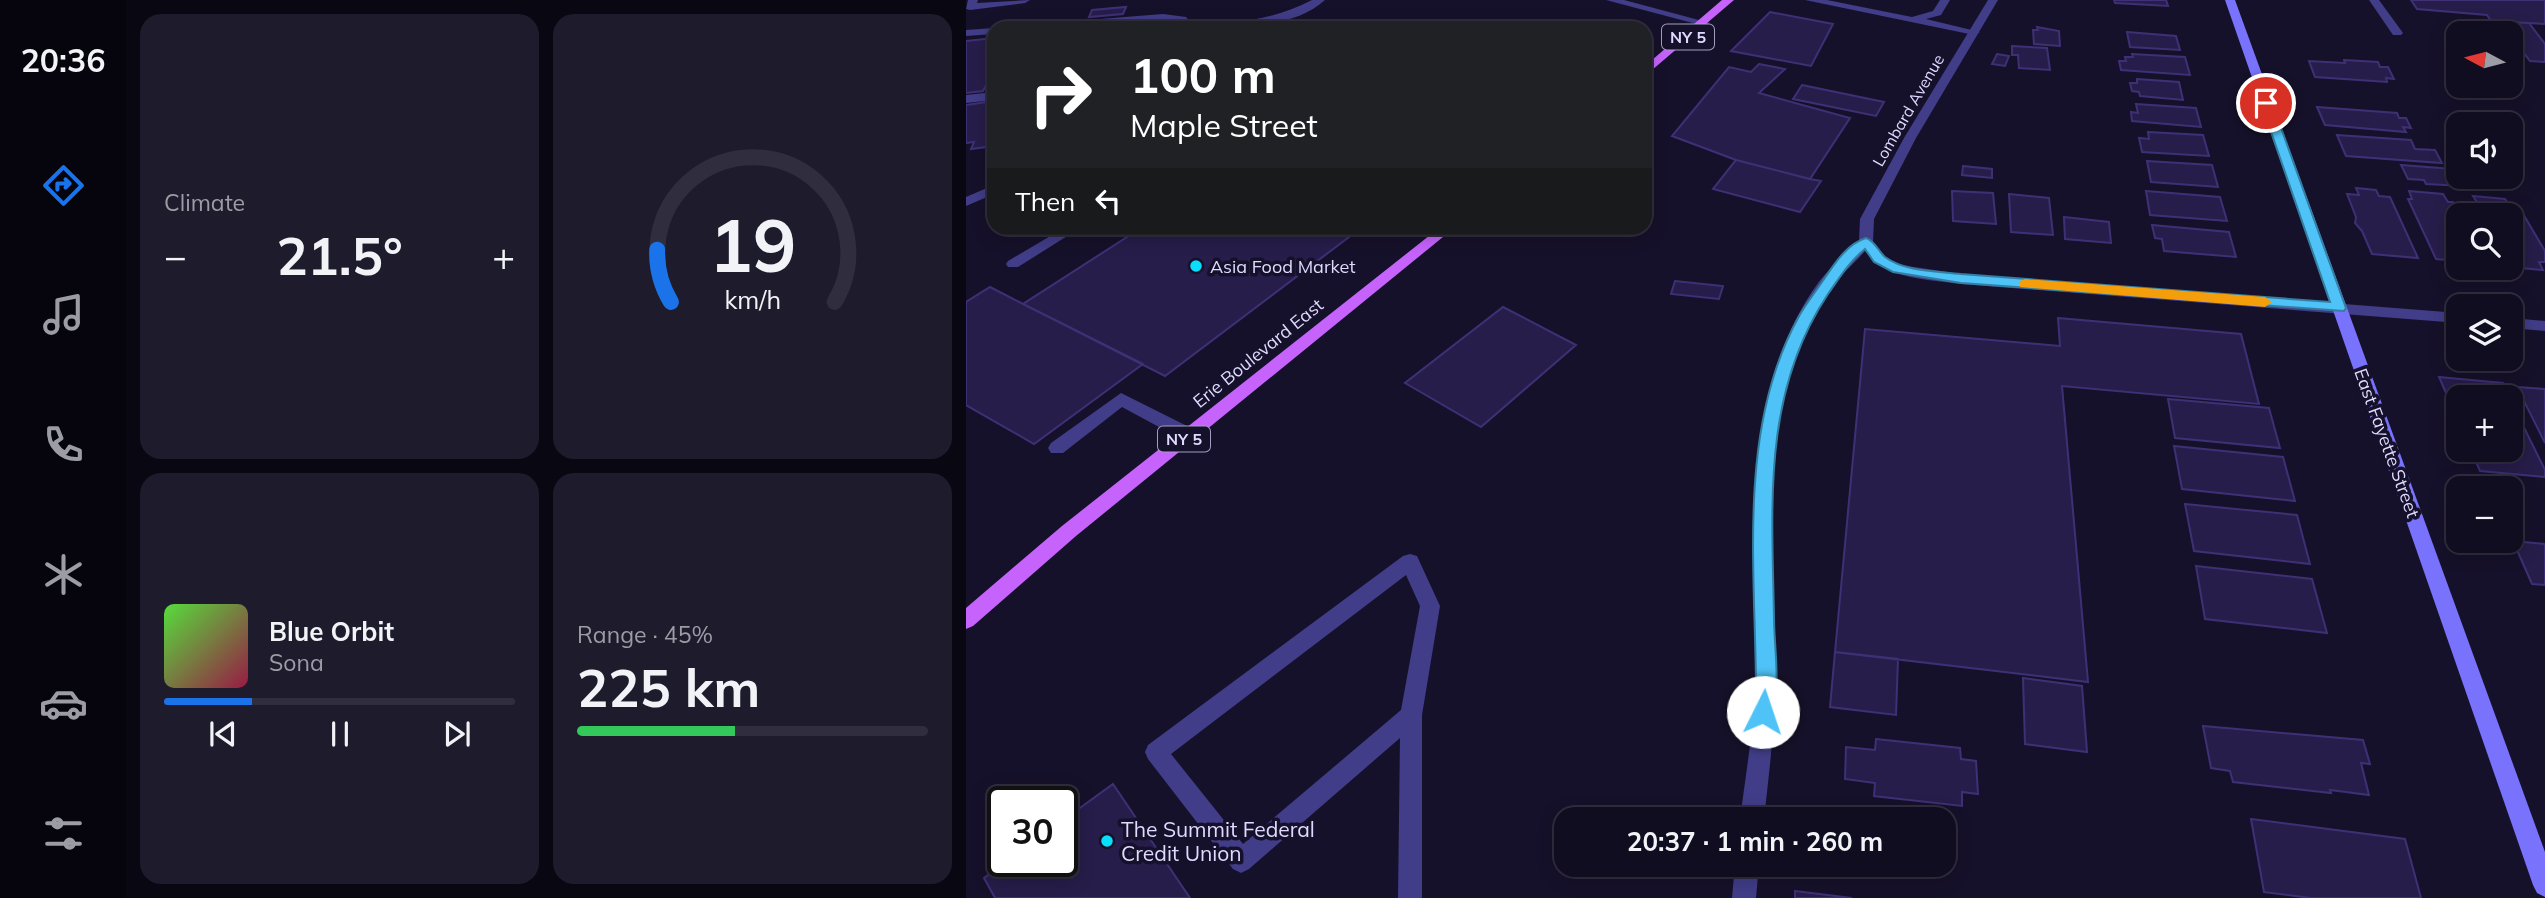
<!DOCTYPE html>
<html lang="en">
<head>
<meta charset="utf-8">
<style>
	body { margin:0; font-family:Mulish,sans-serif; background:#1e1b2d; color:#f1f3f6; height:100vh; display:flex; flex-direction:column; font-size:26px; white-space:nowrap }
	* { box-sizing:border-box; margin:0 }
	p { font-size:23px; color:#9c9ca5 }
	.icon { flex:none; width:38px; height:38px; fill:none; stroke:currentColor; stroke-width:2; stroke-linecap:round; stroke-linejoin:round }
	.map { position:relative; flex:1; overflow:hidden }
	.panel { display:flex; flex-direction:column; gap:14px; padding:14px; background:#090712; width:840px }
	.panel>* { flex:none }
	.hud { position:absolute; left:21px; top:21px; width:665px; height:214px; border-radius:21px; box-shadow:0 4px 18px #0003,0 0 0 2px #302d3e; background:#202124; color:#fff; overflow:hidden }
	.needle { width:46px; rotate:277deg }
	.fabs { position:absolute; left:1480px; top:21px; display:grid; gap:14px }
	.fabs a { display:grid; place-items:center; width:77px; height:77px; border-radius:14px; background:#100d20; box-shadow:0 4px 18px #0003,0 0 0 2px #302d3e; font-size:35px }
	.speed { position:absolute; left:21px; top:786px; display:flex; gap:14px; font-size:35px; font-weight:700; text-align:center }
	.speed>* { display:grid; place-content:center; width:91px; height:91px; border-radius:50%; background:#100d20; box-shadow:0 4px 18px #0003,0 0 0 2px #302d3e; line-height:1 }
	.speed .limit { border:4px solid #111; border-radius:10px; background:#fff; color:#111 }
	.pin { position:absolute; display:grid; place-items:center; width:60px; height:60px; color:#fff; margin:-30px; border:4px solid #fff; border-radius:50%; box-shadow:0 2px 7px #0007 }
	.me { position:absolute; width:77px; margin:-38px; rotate:4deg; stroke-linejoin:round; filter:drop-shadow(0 0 5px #0008) }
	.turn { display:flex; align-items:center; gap:24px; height:147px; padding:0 28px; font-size:32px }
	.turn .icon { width:91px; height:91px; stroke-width:2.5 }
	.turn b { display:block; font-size:49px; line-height:60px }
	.then { display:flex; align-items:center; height:66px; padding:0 28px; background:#0003; gap:14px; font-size:26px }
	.big { font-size:52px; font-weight:700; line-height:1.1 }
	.panel .card { flex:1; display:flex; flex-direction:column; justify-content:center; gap:10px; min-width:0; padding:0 24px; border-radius:21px; background:#1e1b2d }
	.panel .dial { align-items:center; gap:0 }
	.dial svg { height:182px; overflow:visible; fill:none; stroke:#302d3e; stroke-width:7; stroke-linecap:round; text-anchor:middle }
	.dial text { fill:#f1f3f6; stroke:none }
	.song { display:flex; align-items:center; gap:21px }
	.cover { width:84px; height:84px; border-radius:10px; background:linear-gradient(135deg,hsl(110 70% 55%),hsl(340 70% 35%)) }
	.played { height:7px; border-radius:4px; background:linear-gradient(90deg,#1a73e8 25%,#302d3e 25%) }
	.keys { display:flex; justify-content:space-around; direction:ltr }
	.heat { display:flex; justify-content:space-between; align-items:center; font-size:38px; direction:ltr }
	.charge { height:10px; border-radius:5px; background:linear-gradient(90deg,#34c759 45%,#302d3e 0) }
	.panel .tiles { flex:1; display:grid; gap:14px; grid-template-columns:repeat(2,1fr) }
	.trip { position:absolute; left:588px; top:807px; width:402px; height:70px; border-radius:21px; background:#100d20; box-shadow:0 4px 18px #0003,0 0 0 2px #302d3e; font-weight:700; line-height:70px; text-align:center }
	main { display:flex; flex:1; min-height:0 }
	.dock { display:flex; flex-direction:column; width:126px; justify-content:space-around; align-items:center; background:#06050d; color:#9c9ca5 }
	.dock .icon { width:49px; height:49px }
	.dock .current { color:#1a73e8 }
	.dock b { font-size:32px; color:#f1f3f6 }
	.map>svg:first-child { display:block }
	.building { fill:#271d4a; stroke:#3f3076; stroke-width:2 }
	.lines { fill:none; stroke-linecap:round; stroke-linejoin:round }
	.lane { fill:#413d88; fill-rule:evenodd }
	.street { fill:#413d88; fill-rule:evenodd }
	.secondary { fill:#7972fd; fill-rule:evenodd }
	.primary { fill:#c663fd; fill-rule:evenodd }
	.route { fill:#4fc3f7; stroke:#337fa1; stroke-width:2 }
	.slow { fill:#f59e0b }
	.poi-dot { fill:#09dffc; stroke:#16112a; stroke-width:2.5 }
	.labels { text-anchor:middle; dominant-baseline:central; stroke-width:7; stroke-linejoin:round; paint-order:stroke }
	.shield { fill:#16112a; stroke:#a39ebf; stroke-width:2 }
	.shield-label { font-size:16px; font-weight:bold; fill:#dfdaff }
	.far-street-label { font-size:16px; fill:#dfdaff; stroke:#16112a }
	.poi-label { font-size:18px; fill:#dfdaff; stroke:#16112a; text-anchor:start }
	.street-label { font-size:18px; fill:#dfdaff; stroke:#16112a }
	.near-poi-label { font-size:21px; fill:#dfdaff; stroke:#16112a; text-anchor:start }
</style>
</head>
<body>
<main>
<nav class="dock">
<b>20:36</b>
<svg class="icon current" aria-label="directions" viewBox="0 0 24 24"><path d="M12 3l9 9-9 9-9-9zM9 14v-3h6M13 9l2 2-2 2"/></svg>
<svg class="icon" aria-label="music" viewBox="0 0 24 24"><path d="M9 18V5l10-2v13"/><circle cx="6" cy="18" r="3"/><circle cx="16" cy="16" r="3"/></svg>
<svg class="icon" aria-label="phone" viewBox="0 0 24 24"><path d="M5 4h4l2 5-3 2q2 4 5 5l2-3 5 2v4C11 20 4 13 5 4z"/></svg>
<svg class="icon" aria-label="climate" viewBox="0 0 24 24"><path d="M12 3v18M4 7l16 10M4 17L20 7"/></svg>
<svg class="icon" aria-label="car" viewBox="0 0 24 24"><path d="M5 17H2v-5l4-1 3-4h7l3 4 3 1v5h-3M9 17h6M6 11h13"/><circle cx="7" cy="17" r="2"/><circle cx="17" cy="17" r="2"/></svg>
<svg class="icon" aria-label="filters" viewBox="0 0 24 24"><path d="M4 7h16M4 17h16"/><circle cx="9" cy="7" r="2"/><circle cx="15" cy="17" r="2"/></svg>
</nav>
<section class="panel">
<div class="tiles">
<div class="card"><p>Climate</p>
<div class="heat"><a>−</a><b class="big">21.5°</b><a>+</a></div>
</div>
<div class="card dial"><svg viewBox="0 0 100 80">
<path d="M14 69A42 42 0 1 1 86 69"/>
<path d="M14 69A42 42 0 0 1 8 46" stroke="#1a73e8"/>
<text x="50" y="56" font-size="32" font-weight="700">19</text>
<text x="50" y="72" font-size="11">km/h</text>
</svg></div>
<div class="card">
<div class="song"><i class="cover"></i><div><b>Blue Orbit</b><p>Sona</p></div></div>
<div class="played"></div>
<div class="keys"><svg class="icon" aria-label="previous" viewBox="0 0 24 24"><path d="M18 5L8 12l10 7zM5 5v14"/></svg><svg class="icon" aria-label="pause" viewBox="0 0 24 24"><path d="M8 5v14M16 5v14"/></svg><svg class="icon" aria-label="next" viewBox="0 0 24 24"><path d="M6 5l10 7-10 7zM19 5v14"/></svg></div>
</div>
<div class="card"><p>Range · 45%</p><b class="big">225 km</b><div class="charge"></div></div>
</div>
</section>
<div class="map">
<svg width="1579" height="898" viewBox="0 0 1579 898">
	<rect width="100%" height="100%" fill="#16112a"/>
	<path class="building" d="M1148 0H1200L1202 6 1149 3Z
		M1445 0H1579V24L1525 21 1521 15 1451 9Z
		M160 7 157 14 123 17 126 10Z
		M804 12 867 24 845 66 765 51Z
		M1534 22 1563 23 1579 44V62L1564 61Z
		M1071 27 1093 31 1094 46 1068 44 1067 30H1072Z
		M1161 32 1210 36 1214 50 1164 47Z
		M28 38V75H25L17 91 0 93V41Z
		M1046 46 1081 48 1084 70 1053 68 1052 55H1046Z
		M1031 54 1043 56 1039 66 1026 64Z
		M1166 54 1219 57 1224 75 1155 70 1153 61H1160L1159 57H1167Z
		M1378 60 1412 62 1414 67H1422L1428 79 1420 78 1421 82 1349 77 1343 61 1379 63Z
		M793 64 819 69 793 93 884 118 844 179 770 160 706 136 763 67 785 72Z
		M1171 79 1213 82 1217 100 1174 96 1173 92 1166 91 1164 83H1171Z
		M836 85 918 102 910 116 827 99Z
		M28 101V146L5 149 8 142 0 143V105Z
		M1170 104 1230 108 1235 127 1166 121 1165 112 1172 113Z
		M1351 107 1431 113 1433 118H1440L1445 128 1437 127 1440 132 1359 125Z
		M1182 132 1237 135 1243 156 1176 152 1173 138 1183 139Z
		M1371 135 1445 140 1449 149 1469 150 1476 163 1380 156Z
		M770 160 844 179 855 181 834 212 747 189Z
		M1181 161 1246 165 1252 187 1185 182Z
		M1435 165 1487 169 1498 186 1460 184 1458 180 1442 179Z
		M997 166 1026 169V178L996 175Z
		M1390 188 1410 190 1413 196 1424 197 1452 258 1406 254 1396 231 1389 223 1390 217 1381 194 1393 195Z
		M986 191 1027 193 1030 224 987 221Z
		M1180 191 1254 197 1261 221 1184 215Z
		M1443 191 1477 194 1482 202H1487L1493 215V261L1470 259 1442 199H1446Z
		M1043 194 1083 198 1087 235 1045 232Z
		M1507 196 1539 199 1544 206 1553 207 1579 251V262H1573L1577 270 1545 267V215H1509L1503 204H1512Z
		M1098 217 1143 222 1145 243 1099 239Z
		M1186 225 1263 232 1270 257 1198 251 1196 239 1189 238Z
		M175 228H395L199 376 57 304Z
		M709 281 757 286 753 299 705 294Z
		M24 287 57 304 177 364 68 444 0 405V302Z
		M537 307 610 345 515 427 439 383Z
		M1092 318 1275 334 1293 404 1096 386 1122 682 869 652 899 329 1094 346Z
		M1473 377 1537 383 1544 397H1493V423Z
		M1551 387 1579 389V443Z
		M1202 399 1303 408 1314 448 1209 438Z
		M1545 401 1579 470V477L1514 471 1505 450H1545Z
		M1208 446 1317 457 1329 501 1216 489Z
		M1219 504 1331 515 1344 564 1228 551Z
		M1547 541 1579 544V585L1566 584Z
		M1230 566 1346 579 1361 633 1239 619Z
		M869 652 932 659 930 715 864 707Z
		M1057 678 1116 686 1121 752 1059 744Z
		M1237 726 1397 740 1404 764 1395 763 1403 795 1364 790 1365 793 1267 782 1264 771 1245 768Z
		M910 739 994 748 995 759 1010 761 1012 794 996 792V806L908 796 909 783 879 779 880 747 909 750Z
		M147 784 224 898H29L18 878 41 861H96V821Z
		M1285 819 1439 839 1455 898H1345L1298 892Z
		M829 891 886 898H829Z"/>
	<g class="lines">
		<path class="lane" d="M2 0H12L11 3 64 0 59 3 4 10 0 9Z
			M346 0H359C325 31 261 28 218 28L213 22 197 20 101 28H53L59 25 197 14 220 17 226 24C268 24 308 20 346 0Z
			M640 0H658L744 23 738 26Z
			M839 0H861L946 17 967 11 974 0H984L975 15 960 19 1014 32 1008 35Z
			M1403 0H1413L1437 33 1435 35H1427Z
			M28 28V34L0 36V30Z
			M28 92V100L0 103V95Z
			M28 185V194L0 206V197Z
			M98 228H114L52 267H42L40 264 42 261Z
			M155 393 229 430 232 435 229 440H217L156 407 97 453H85L82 448 85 443Z
			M444 554 451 556 474 606 456 715V898H432L434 738 283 869 275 873 267 869 182 759 179 752 182 745 437 556ZM440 575 454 606 435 710 277 844 205 754Z"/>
		<path class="street" d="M1022 0H1032L950 138 908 219 907 242 918 256 935 265 995 274 1493 313V323L995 284C962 279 921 280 899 251 888 264 873 276 863 290 786 405 809 551 809 682 809 728 803 773 798 819H774C780 773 788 727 789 681 790 548 770 398 852 283 863 268 880 255 893 241L894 219 938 138Z
			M1545 318 1579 321V331L1545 328Z
			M769 864H793L790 898H766Z"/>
		<path class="secondary" d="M1259 0H1269L1579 852V897L1571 893 1567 885Z"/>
		<path class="primary" d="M756 0H768L679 76V66Z
			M473 228H488L110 536 7 626 0 629V608L96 526Z"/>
	</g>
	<path class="route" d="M1300 99 1306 103 1380 308 1378 311 995 283 927 272 908 262 899 249C883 262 874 277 862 294 796 393 806 505 808 618 808 648 816 690 804 718L797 721 790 718 787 712 790 685C789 564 772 428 832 318 839 305 848 294 856 282 867 266 880 244 900 238 909 241 912 251 919 257 939 272 972 271 995 274L1364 302 1295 103Z"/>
	<path class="slow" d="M1059 279 1299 297 1306 302 1299 307 1054 287V281Z"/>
	<g class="poi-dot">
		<circle cx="230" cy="266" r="7"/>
		<circle cx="141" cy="841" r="7"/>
	</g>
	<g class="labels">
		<g class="shield">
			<rect x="696" y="24.5" width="52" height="25" rx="5"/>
			<rect x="192" y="426.5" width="52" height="25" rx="5"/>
		</g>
		<g class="shield-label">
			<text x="722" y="37">NY 5</text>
			<text x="218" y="439">NY 5</text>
		</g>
		<g class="far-street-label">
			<text transform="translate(942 110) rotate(-60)">Lombard Avenue</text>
		</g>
		<g class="poi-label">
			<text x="244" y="266">Asia Food Market</text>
		</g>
		<g class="street-label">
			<text transform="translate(292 353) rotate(-39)">Erie Boulevard East</text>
			<text transform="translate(1421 443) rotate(70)">East Fayette Street</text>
		</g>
		<g class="near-poi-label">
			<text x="155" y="829">The Summit Federal<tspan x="155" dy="24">Credit Union</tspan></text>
		</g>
	</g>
</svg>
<div class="fabs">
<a><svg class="needle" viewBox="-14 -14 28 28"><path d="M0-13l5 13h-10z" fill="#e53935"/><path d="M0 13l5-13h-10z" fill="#9c9ca5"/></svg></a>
<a><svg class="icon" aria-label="sound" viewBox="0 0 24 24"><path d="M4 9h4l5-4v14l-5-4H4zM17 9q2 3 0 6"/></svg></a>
<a><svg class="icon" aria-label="search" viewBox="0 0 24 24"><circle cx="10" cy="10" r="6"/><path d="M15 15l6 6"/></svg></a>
<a><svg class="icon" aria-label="layers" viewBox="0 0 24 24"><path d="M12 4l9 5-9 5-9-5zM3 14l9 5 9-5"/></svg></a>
<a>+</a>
<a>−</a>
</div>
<div class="speed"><div class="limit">30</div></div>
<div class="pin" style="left:1300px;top:103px;background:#d93025"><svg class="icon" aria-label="arrive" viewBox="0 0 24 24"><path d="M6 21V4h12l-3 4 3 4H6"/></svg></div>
<svg class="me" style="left:797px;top:712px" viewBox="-20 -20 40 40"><circle r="19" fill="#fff"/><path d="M0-13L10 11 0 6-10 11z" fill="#4fc3f7"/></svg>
<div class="trip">20:37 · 1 min · 260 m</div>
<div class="hud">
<div class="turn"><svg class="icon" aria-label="right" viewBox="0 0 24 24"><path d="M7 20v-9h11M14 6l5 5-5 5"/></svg><div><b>100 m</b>Maple Street</div></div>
<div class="then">Then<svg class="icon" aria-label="left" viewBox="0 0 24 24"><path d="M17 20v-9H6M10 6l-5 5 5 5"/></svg></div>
</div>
</div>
</main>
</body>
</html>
